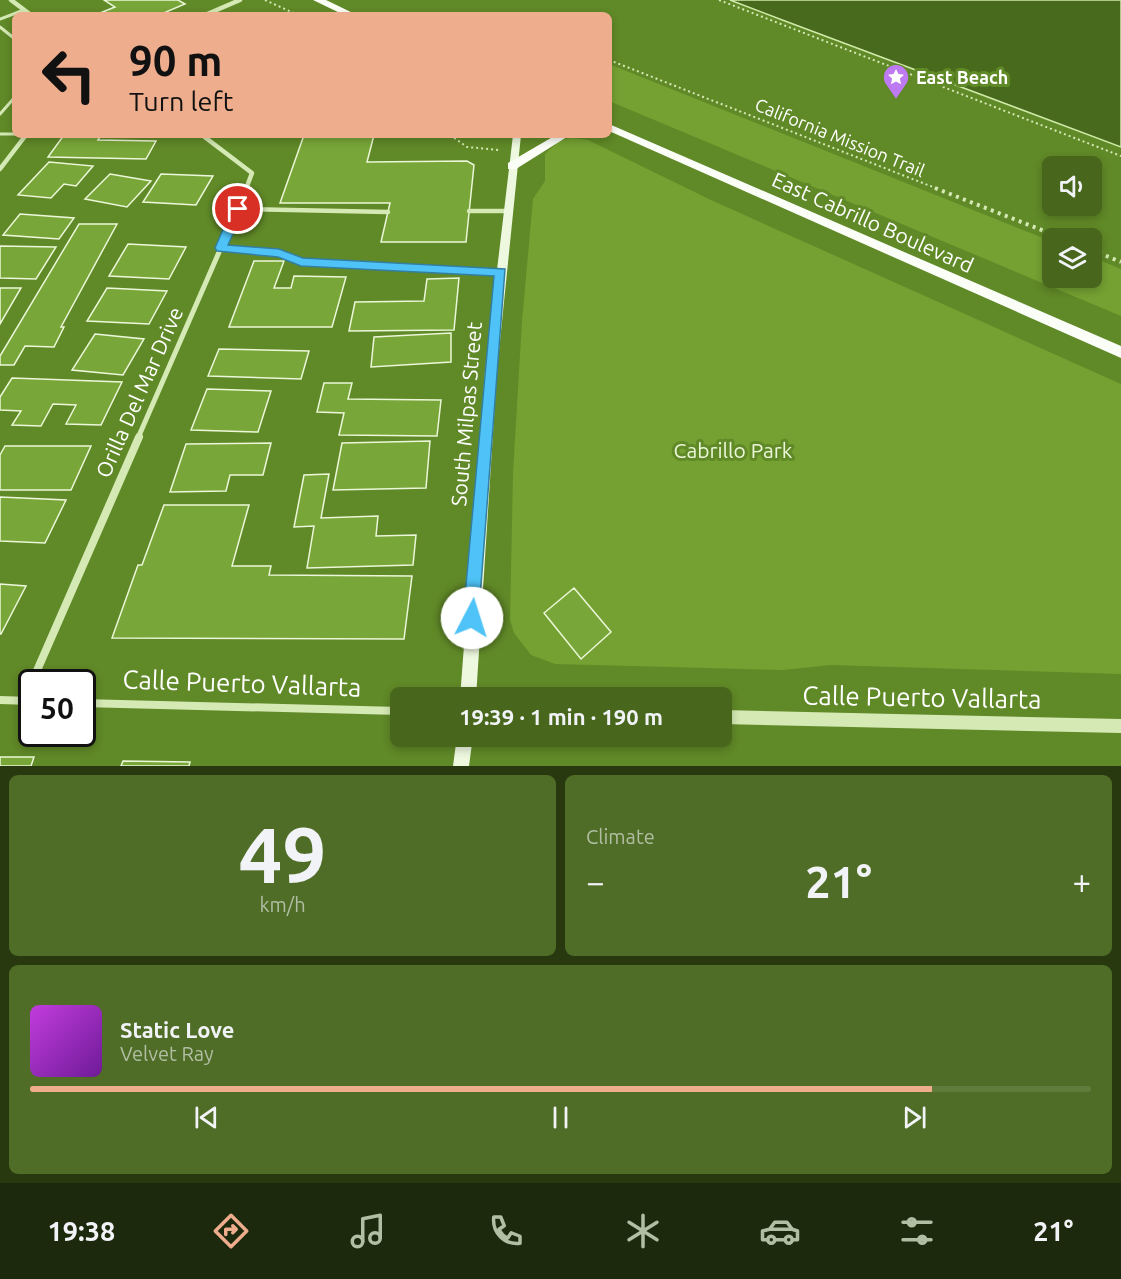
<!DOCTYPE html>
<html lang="en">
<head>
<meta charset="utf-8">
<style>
	body { margin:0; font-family:Ubuntu,sans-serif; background:#4f6d26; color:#f1f3f6; height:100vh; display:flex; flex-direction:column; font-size:22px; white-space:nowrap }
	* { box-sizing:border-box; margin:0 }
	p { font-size:20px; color:#b1bea4 }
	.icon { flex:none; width:33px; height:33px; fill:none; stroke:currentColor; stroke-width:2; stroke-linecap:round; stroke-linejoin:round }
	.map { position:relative; height:766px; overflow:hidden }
	.side { display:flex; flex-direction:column; gap:9px; padding:9px; background:#283910; flex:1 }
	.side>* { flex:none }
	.guide { position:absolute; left:12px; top:12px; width:600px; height:126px; border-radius:9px; box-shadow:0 3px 9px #0003; background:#eead8d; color:#111; overflow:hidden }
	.tools { position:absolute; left:1042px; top:156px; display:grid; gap:12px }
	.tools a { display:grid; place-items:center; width:60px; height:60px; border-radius:9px; background:#48671d; box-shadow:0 3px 9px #0003; font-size:30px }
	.speed { position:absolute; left:18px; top:669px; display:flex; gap:12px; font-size:30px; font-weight:700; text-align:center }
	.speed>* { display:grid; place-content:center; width:78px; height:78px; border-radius:50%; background:#48671d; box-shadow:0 3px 9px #0003; line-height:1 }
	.speed .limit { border:3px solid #111; border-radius:9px; background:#fff; color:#111 }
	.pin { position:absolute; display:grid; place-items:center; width:51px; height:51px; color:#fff; margin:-26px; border:3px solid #fff; border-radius:50%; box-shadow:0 2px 6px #0007 }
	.me { position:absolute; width:66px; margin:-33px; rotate:5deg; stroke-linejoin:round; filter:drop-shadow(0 0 4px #0008) }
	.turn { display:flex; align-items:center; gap:21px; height:126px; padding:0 18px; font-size:27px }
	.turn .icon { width:78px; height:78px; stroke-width:2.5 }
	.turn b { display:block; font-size:42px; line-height:51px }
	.big { font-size:45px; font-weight:700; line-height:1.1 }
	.side .widget { flex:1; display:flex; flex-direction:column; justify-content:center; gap:9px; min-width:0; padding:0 21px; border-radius:9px; background:#4f6d26 }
	.side .dial { align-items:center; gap:0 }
	.dial b { font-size:78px; line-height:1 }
	.song { display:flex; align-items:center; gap:18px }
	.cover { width:72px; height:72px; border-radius:9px; background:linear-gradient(135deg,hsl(290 70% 55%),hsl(280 70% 35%)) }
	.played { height:6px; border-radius:3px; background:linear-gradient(90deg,#eead8d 85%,#607b3b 85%) }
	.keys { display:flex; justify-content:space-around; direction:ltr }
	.heat { display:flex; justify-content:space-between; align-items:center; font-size:33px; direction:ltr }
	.side .tiles { flex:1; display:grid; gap:9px; grid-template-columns:1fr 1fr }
	.widget:last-child { grid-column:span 2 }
	.trip { position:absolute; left:390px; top:687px; width:342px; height:60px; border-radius:9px; background:#48671d; box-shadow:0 3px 9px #0003; font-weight:700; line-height:60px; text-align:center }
	.tab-bar { display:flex; height:96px; justify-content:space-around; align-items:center; background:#1d290c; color:#b1bea4 }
	.tab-bar .icon { width:42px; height:42px }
	.tab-bar .active { color:#eead8d }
	.tab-bar b { font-size:27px; color:#f1f3f6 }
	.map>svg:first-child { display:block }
	.green { fill:#74a132 }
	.water { fill:#486a1c; stroke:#d0eaa9; stroke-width:1.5 }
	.building { fill:#79a638; stroke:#ebf7d8; stroke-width:1.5 }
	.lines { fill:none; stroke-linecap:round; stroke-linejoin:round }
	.path-far1 { stroke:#d4e9b4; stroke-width:2; stroke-dasharray:2 3; stroke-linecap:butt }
	.path { stroke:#d4e9b4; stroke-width:4; stroke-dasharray:3 4.5; stroke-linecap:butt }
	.service-far1 { stroke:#d4e9b4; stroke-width:3 }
	.service { stroke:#d4e9b4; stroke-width:4.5 }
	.minor-far2 { stroke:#d4e9b4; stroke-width:4.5 }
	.minor-far1 { stroke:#d4e9b4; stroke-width:5 }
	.minor { stroke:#d4e9b4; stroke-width:8 }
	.tertiary { fill:#d4e9b4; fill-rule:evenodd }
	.secondary { fill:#edf8df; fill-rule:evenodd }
	.primary { fill:#fbfef7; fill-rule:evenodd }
	.route { fill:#4fc3f7; stroke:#337fa1; stroke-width:1.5 }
	.labels { text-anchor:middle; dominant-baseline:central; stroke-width:6; stroke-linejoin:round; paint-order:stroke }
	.far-poi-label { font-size:18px; font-weight:bold; fill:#fff; stroke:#608927; text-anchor:start }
	.far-street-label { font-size:18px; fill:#fff; stroke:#608927 }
	.street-label { font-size:21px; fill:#fff; stroke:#608927 }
	.park-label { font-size:21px; fill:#ebf7d8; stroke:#608927 }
	.near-street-label { font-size:26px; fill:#fff; stroke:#608927 }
</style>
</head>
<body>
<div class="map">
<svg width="1121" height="766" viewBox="0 0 1121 766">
	<rect width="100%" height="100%" fill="#608927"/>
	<path class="green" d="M609 64 1053 242V278H1092V257L1121 269V316L609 101Z
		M571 138 588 140 711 200 1121 384V674L831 665 783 670 555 664 531 655 514 633 510 620 513 473 522 321 533 199 545 181V154L559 141Z"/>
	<path class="water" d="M730 0H1121V147L785 21Z"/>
	<path class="building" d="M104 0H178L185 4 159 15H95L115 7Z
		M64 135H101L98 140 156 141 146 159 48 157Z
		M304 135H374L367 162 467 161 474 165 466 242H381L390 203H280Z
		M49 162 93 166 76 186 64 184 51 198 18 195Z
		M110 174 151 181 127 207 85 199Z
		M161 174 213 176 196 205 143 202Z
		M20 214 74 218 59 239 3 235Z
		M79 224H117L61 327H64L54 347 25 346 14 365H0V356Z
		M128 244 186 247 169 279 109 276Z
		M0 246 56 247 36 279 0 278Z
		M254 261H284L274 288H291L294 276 346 277 332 327H229Z
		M459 278 454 330 349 331 355 302 424 301 427 279Z
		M0 288H21L0 324Z
		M107 288 167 291 149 324 87 321Z
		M451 333V362L371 367 374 337Z
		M95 334 144 339 123 375 72 370Z
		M219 349 309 351 301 379 208 376Z
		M12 378 122 382 101 425 66 424 76 405 53 404 41 426 12 425 21 411 0 410V397Z
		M324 383H352L348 399 441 400 437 436 339 435 344 413 317 412Z
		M207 389 271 391 258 432 191 430Z
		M430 441 426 488 333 490 342 443Z
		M271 443 263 475H230L226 491 170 492 186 444Z
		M5 446H91L71 490H0V455Z
		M329 474 321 518 378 516 376 536 416 535 413 565 307 568 314 526 294 527 304 475Z
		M0 497 66 500 45 543 0 541Z
		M164 505H249L232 566H271L269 575 412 576 404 639 112 638 138 565H142Z
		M0 584 26 586 1 634H0Z
		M574 588 611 632 581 659 544 613Z
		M0 757H34L31 766H0Z
		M123 761 190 762 189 766H121Z"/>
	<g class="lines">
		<path class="path-far1" d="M265 0 298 15
			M719 0 1121 156
			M609 60 938 189
			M450 135 467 147 499 150"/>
		<path class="path" d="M935 188 1062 238
			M1092 250 1121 262"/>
		<path class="service-far1" d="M0 19 24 10
			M0 27 15 39
			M0 114 15 97
			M0 134H15"/>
		<path class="service" d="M238 209 388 212
			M469 211H507
			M221 248 279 253 301 262 500 272"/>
		<path class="minor-far2" d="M11 0 31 15
			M205 15 240 0
			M202 135 252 173 246 189
			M0 169 26 135"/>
		<path class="minor-far1" d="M138 438 247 188"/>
		<path class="minor" d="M32 682 139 437
			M0 700 32 701
			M24 701 32 683
			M82 703 400 711"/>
		<path class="tertiary" d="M722 710 1121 719V733L722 724Z"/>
		<path class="secondary" d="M513 135H521L497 371 476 698H460L485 371Z
			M457 736H473L469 766H453Z"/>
		<path class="primary" d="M313 0H326L357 15H344Z
			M609 124 1121 346V358L609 131Z
			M556 135H570L516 169H508V163Z"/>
	</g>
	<path class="route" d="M238 205 244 209 228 245 279 249 303 258 505 269 478 624 472 627 466 624 463 618 494 276 301 266 278 257 217 251 215 248 232 209Z"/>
	<defs>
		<g id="sight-pin" transform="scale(1.35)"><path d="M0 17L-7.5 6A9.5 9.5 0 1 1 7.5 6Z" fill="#be7af2" stroke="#608927"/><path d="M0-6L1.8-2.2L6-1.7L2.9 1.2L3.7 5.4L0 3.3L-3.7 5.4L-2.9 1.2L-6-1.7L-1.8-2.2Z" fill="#fff"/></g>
	</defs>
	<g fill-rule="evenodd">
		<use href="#sight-pin" x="896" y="77"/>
	</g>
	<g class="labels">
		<g class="far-poi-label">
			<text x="916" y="77">East Beach</text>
		</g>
		<g class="far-street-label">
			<text transform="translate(840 137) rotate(22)">California Mission Trail</text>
		</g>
		<g class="street-label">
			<text transform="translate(873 222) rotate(24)">East Cabrillo Boulevard</text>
			<text transform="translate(139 392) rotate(-66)">Orilla Del Mar Drive</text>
			<text transform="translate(466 414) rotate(-85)">South Milpas Street</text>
		</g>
		<g class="park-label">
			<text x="733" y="450">Cabrillo Park</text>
		</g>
		<g class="near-street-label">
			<text transform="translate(242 683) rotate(2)">Calle Puerto Vallarta</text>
			<text transform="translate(922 697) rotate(1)">Calle Puerto Vallarta</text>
		</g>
	</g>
</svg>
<div class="tools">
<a><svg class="icon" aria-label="sound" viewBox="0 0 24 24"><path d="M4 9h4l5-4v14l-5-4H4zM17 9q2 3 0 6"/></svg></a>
<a><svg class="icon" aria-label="layers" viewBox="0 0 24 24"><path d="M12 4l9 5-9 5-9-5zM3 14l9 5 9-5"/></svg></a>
</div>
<div class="speed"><div class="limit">50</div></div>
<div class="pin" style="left:238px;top:209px;background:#d93025"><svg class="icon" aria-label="arrive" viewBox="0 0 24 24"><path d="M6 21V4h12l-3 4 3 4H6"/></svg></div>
<svg class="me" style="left:472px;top:618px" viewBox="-20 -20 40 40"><circle r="19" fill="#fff"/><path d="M0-13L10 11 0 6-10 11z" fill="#4fc3f7"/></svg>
<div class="trip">19:39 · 1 min · 190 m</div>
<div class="guide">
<div class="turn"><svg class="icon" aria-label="left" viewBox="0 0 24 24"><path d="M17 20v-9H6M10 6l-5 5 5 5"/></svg><div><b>90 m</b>Turn left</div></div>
</div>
</div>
<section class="side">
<div class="tiles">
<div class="widget dial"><b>49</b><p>km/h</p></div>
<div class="widget"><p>Climate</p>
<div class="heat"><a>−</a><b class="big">21°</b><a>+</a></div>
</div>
<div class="widget">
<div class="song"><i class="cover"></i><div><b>Static Love</b><p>Velvet Ray</p></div></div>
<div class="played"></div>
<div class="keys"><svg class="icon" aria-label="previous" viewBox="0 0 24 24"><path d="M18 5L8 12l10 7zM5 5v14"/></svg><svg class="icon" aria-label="pause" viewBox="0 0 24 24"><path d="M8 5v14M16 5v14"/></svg><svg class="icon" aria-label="next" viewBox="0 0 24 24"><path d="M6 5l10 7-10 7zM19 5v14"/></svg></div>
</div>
</div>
</section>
<nav class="tab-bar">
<b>19:38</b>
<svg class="icon active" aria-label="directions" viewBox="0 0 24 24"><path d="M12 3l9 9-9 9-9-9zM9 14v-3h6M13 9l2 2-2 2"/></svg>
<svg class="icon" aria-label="music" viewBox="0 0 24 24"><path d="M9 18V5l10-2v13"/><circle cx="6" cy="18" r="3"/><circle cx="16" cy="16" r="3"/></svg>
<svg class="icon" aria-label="phone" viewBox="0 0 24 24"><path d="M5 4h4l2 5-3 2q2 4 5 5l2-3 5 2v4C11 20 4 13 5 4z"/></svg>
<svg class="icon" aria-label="climate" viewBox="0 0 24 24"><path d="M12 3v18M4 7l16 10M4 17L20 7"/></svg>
<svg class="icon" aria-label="car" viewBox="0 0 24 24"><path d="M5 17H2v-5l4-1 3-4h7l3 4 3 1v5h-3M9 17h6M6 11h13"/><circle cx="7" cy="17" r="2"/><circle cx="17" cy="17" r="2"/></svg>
<svg class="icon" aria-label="filters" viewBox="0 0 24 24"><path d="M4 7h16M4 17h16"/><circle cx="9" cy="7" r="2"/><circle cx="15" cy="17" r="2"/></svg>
<b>21°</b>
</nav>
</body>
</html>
